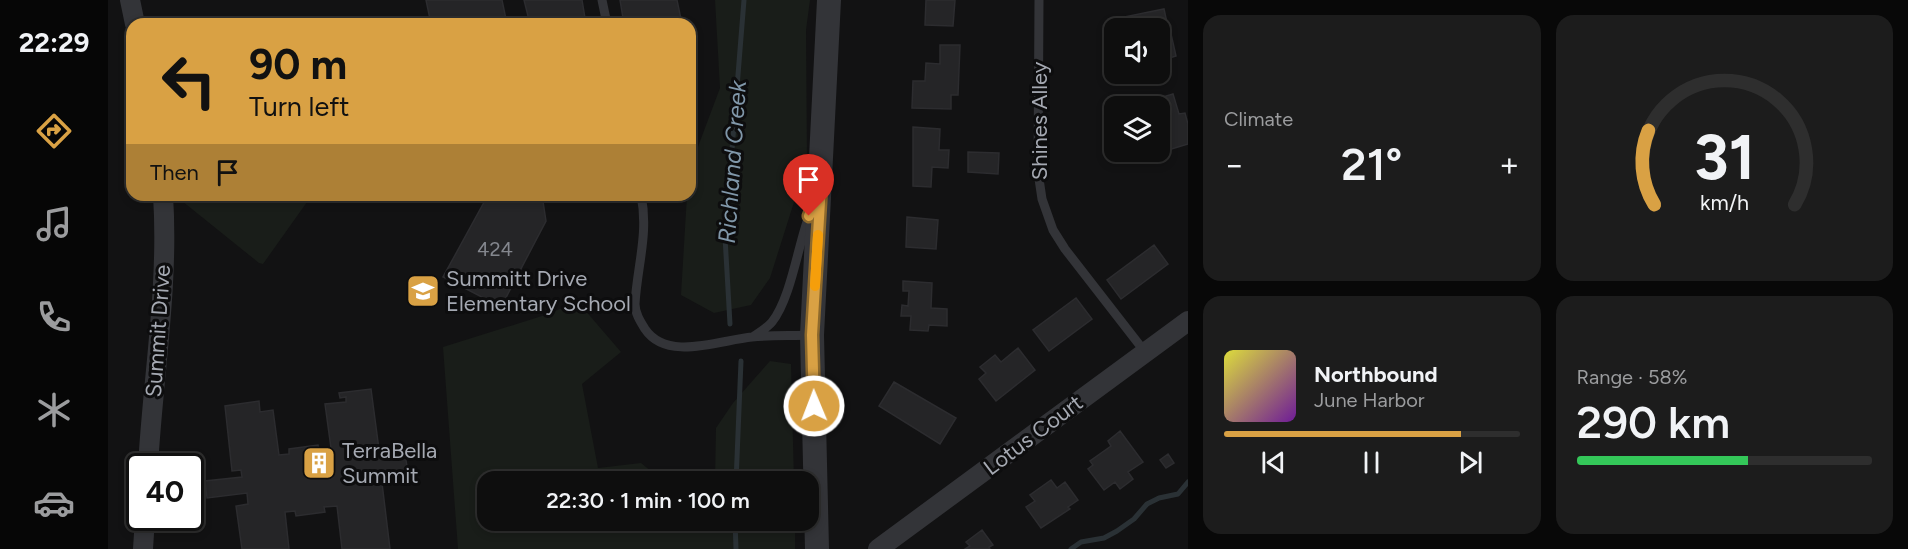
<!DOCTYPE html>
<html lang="en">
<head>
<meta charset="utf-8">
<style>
	body { margin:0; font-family:Figtree,sans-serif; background:#1c1c1c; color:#f1f3f6; height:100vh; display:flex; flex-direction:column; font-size:22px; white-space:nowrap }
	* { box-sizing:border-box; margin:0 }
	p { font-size:20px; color:#9b9c9e }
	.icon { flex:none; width:33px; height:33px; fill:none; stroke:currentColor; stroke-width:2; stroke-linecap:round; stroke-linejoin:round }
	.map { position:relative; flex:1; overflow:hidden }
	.drawer { display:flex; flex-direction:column; gap:15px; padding:15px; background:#080808; width:720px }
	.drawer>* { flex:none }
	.hud { position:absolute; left:18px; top:18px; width:570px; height:183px; border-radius:18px; box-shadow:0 3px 9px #0003,0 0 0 2px #2e2e2e; background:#d9a144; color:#111; overflow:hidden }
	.buttons { position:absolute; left:996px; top:18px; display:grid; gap:12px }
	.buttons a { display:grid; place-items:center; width:66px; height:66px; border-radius:12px; background:#0e0e0e; box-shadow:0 3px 9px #0003,0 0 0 2px #2e2e2e; font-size:30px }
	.speed { position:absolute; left:18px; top:453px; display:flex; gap:12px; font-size:30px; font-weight:700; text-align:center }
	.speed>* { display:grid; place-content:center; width:78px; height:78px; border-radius:50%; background:#0e0e0e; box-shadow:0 3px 9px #0003,0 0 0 2px #2e2e2e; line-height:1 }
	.speed .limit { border:3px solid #111; border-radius:9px; background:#fff; color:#111 }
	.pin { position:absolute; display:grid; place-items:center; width:51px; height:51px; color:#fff; margin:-62px -26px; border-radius:50% 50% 50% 0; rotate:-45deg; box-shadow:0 0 6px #0007 }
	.pin .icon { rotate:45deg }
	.me { position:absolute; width:66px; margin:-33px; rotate:359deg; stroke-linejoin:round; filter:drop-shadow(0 0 4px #0008) }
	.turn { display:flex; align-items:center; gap:21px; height:126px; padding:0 24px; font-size:27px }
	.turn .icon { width:78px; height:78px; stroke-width:2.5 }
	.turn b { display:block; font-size:42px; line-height:51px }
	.then { display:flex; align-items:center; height:57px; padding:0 24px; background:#0003; gap:12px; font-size:22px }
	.big { font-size:45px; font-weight:600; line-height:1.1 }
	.drawer .card { flex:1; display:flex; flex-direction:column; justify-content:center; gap:9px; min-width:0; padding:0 21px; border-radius:18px; background:#1c1c1c }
	.drawer .dial { align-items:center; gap:0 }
	.dial svg { height:156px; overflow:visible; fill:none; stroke:#2e2e2e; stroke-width:7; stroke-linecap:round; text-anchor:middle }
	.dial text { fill:#f1f3f6; stroke:none }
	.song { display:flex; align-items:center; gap:18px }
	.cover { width:72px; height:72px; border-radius:9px; background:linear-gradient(135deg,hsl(60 70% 55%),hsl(280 70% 35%)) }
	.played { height:6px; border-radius:3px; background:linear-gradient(90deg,#d9a144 80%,#2e2e2e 80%) }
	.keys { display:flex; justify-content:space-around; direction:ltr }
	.heat { display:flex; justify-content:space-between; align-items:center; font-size:33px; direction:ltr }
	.charge { height:9px; border-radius:4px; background:linear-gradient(90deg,#34c759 58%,#2e2e2e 0) }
	.drawer .tiles { flex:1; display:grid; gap:15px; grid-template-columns:repeat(2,1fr) }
	.trip { position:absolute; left:369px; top:471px; width:342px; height:60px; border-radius:18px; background:#0e0e0e; box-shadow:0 3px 9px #0003,0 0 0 2px #2e2e2e; font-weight:600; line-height:60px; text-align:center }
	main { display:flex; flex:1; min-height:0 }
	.dock { display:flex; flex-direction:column; width:108px; justify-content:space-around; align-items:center; background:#060606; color:#9b9c9e }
	.dock .icon { width:42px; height:42px }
	.dock .current { color:#d9a144 }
	.dock b { font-size:27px; color:#f1f3f6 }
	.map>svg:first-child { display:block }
	.green { fill:#191d19 }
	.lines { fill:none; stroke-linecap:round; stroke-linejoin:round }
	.stream { stroke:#2a3135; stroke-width:5 }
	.building { fill:#252527; stroke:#2c2c2f; stroke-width:1.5 }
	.service { stroke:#333438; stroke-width:9 }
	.minor { stroke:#333438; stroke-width:20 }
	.tertiary { stroke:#333438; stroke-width:24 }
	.route-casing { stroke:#8d692c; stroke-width:15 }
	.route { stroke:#d9a144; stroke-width:10 }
	.slow { stroke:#f59e0b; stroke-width:10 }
	.labels { text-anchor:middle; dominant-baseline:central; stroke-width:6; stroke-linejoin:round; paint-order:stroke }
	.number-label { font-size:20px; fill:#84878e }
	.street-label { font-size:22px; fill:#a5a9b2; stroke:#0d0d0e }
	.poi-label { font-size:22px; fill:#a5a9b2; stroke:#0d0d0e; text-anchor:start }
	.water-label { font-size:24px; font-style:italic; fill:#8097a9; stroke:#0d0d0e }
</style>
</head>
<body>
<main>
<nav class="dock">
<b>22:29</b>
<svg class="icon current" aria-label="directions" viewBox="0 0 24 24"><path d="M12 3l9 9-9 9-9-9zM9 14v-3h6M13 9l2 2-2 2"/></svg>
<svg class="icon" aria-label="music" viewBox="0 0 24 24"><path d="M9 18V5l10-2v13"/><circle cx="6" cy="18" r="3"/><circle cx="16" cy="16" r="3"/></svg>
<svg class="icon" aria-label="phone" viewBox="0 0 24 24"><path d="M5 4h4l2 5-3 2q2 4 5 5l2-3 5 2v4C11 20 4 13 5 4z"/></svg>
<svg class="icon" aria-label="climate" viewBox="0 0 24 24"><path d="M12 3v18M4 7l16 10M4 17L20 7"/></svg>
<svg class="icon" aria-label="car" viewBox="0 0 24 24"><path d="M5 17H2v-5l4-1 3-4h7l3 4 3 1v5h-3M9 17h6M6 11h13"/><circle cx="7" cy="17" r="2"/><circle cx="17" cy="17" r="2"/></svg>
</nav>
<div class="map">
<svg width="1080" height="549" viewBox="0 0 1080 549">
	<rect width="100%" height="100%" fill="#121213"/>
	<path class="green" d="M607 0H702L698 30 699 161 662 278 643 305 606 313 573 295 579 195H582V168L612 88Z
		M73 195H204L155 264 151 263 74 201Z
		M470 302 513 352 474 384 490 468 533 463 555 481 380 482V520H602L605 523 606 520 687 521V549H350L335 347 434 316Z
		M662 361 683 364 686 481H607L608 428 625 403Z"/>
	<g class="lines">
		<path class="stream" d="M622 324 617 237 636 0
			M628 482 633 361
			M627 520 628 549
			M963 549 973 542 996 538 1009 531 1026 519 1039 504 1051 498 1070 494 1080 482"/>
	</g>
	<path class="building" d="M318 0H394L399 24H323Z
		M416 0H474L478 24H422Z
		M512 0H569L574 24H516Z
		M818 0H847L845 26 817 25Z
		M1056 9 1061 32 1058 33V35L1063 34 1068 56 1052 61V28H1018L1016 17Z
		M832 45H852L850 95H843V109L804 108 805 81H817L818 63 832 64Z
		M1065 94 1071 114 1077 113 1080 124V144L1060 150 1055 134 1052 136V106H1047L1045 100Z
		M805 127 832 129 831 150H841L840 168 824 167 823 187 805 186Z
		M860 152 891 153 890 174 860 172Z
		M380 195H389L400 201 403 195H434L438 221 393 307 335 277Z
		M799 217 830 220 828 249 798 247Z
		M1046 245 1060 264 1013 299 999 280Z
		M795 281 824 283 823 308 839 309V326L821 325 820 331 802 330 803 316H793L794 305 800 306 801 291H795Z
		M968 298 984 319 941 351 925 330Z
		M910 348 927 370 888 401 871 379 878 373 872 367 887 355 893 362Z
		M786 382 848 418 832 444 771 406Z
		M263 389 272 457 297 454 301 479 274 483 282 549H234L229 506 216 507 217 512 188 516 187 511 177 512 181 549H134L128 506 140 504 139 493 99 498 97 481 134 477 133 470 124 471 117 406 151 401 152 412 165 410 171 455 181 454V449L210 445 211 450 223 448 217 404 238 402V397L232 398 231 393Z
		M1012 431 1035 462 1020 472 1025 479 1012 489 1007 482 996 490 980 469 985 465 982 461 1003 446 1000 441Z
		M1060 454 1066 463 1058 468 1052 460Z
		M943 480 949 488 957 482 970 500 960 507 962 509 933 528 918 507 927 501 922 495Z
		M874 530 885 545 881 547 882 549H857L862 546 858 542Z"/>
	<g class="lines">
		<path class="service" d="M494 0 499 24
			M931 0 930 172 934 199 945 230 957 249 1037 352
			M533 195C541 233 529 267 527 304 527 313 532 321 537 329 559 362 612 340 644 337 664 335 684 336 704 335
			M646 336C652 332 660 327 664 322 683 298 690 245 701 216"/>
		<path class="minor" d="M22 0 27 24
			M40 466C45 377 61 285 55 195
			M35 549 37 518
			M770 549 1080 321"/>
		<path class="tertiary" d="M709 549 704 335 721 0"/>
	</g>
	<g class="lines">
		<g class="route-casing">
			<path id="route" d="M701 216 713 185 704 335 706 406"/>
		</g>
		<use href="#route" class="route"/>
		<path class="slow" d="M707 286 710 235"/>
	</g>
	<defs>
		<g id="school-square" transform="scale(1.725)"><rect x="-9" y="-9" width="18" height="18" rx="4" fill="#d9a144" stroke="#0d0d0e"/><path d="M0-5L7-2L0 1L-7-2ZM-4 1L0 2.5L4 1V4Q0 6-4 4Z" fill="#fff"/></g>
		<g id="building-square" transform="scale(1.725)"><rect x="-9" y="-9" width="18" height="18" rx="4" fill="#d9a144" stroke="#0d0d0e"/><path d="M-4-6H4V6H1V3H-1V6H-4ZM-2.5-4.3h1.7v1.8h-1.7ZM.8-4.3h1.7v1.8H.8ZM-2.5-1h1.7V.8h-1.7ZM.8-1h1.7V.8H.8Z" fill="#fff"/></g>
	</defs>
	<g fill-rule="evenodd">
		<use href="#school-square" x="315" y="291"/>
		<use href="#building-square" x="211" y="463"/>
	</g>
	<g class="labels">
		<g class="number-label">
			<text x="387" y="249">424</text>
		</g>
		<g class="street-label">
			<text transform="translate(931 121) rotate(-90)">Shines Alley</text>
			<text transform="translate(50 331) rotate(-86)">Summit Drive</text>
			<text transform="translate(925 435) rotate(-37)">Lotus Court</text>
		</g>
		<g class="poi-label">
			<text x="338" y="278">Summitt Drive<tspan x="338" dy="25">Elementary School</tspan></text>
			<text x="234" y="450">TerraBella<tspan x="234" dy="25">Summit</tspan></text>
		</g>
		<g class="water-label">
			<text transform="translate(624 162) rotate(-86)">Richland Creek</text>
		</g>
	</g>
</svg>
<div class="buttons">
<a><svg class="icon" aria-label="sound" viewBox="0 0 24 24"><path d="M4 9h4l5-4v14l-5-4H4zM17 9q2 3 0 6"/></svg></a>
<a><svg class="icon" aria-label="layers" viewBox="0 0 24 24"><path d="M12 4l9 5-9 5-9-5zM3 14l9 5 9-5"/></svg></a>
</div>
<div class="speed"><div class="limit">40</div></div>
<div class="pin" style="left:701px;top:216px;background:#d93025"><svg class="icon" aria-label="arrive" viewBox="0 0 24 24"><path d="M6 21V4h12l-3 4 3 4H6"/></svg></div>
<svg class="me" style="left:706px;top:406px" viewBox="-20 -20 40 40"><circle r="17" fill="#d9a144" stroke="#fff" stroke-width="3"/><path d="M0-11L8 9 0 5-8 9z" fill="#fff"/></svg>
<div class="trip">22:30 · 1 min · 100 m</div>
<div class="hud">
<div class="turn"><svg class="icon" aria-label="left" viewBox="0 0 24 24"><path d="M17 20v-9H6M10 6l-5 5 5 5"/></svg><div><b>90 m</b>Turn left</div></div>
<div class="then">Then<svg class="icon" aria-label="arrive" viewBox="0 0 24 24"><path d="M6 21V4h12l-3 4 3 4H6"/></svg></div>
</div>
</div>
<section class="drawer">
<div class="tiles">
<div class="card"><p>Climate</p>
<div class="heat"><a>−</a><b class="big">21°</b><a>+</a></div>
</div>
<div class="card dial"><svg viewBox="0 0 100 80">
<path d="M14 69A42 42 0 1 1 86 69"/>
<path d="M14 69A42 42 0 0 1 11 31" stroke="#d9a144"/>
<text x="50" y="56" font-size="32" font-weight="700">31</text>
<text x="50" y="72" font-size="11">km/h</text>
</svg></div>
<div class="card">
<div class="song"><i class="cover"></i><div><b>Northbound</b><p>June Harbor</p></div></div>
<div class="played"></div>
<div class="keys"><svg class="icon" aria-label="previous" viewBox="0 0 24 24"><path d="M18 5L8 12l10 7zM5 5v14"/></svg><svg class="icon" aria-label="pause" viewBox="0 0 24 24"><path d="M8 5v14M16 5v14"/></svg><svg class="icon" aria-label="next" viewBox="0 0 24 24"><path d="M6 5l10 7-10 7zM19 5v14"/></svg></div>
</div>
<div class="card"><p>Range · 58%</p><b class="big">290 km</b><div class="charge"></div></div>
</div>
</section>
</main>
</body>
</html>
